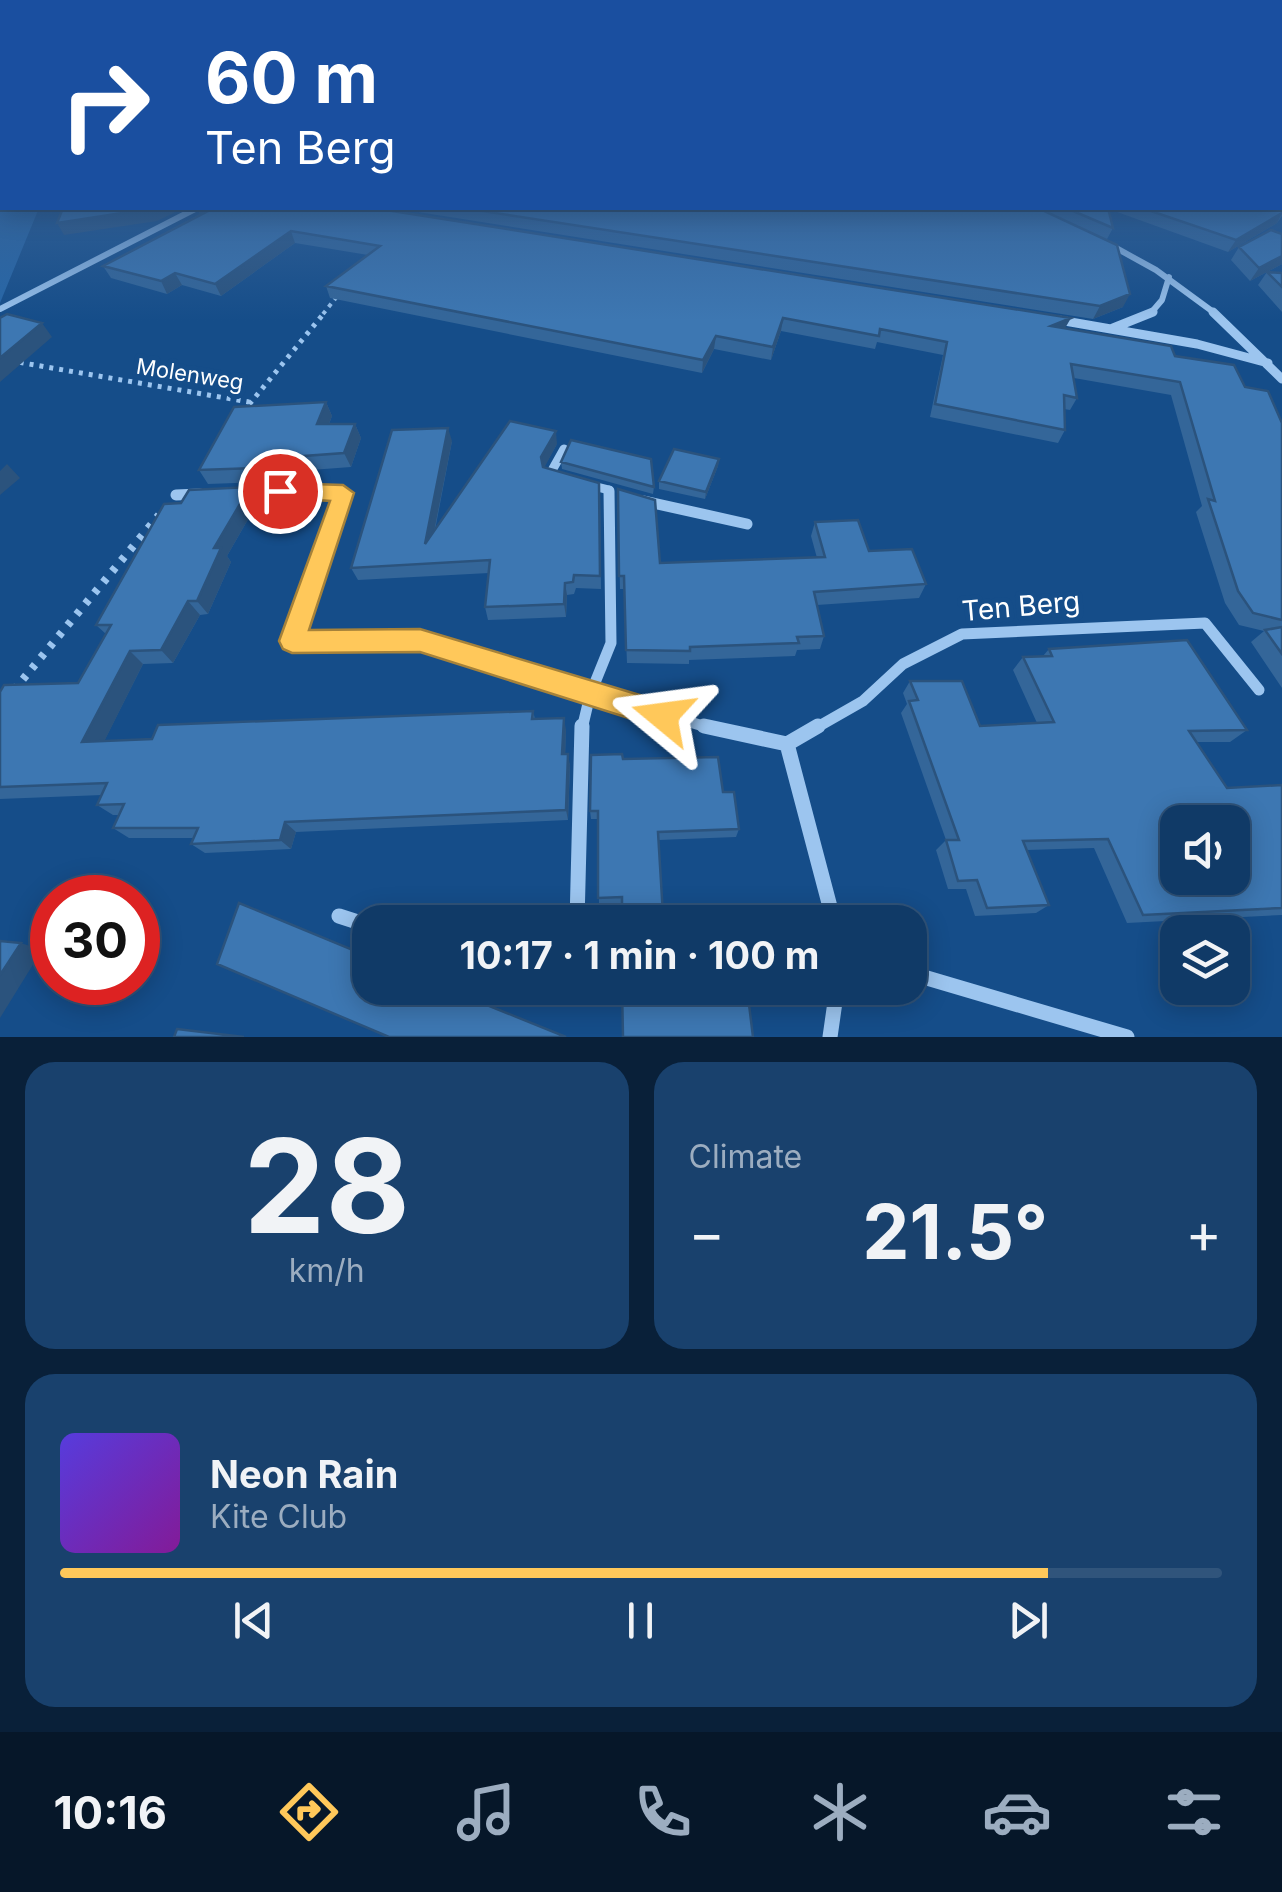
<!DOCTYPE html>
<html lang="en">
<head>
<meta charset="utf-8">
<style>
	body { margin:0; font-family:Inter,sans-serif; background:#19416d; color:#f1f3f6; height:100vh; display:flex; flex-direction:column; font-size:38px; white-space:nowrap }
	* { box-sizing:border-box; margin:0 }
	p { font-size:32px; color:#9cadc0 }
	.icon { flex:none; width:55px; height:55px; fill:none; stroke:currentColor; stroke-width:2; stroke-linecap:round; stroke-linejoin:round }
	.map { position:relative; height:1037px; overflow:hidden }
	.side { display:flex; flex-direction:column; gap:25px; padding:25px; background:#092039; flex:1 }
	.side>* { flex:none }
	.top-card { position:absolute; left:0px; top:0px; width:1282px; height:210px; box-shadow:0 5px 25px #0003,0 0 0 2px #30547b; background:#1a4fa0; color:#fff; overflow:hidden }
	.fabs { position:absolute; left:1160px; top:805px; display:grid; gap:20px }
	.fabs a { display:grid; place-items:center; width:90px; height:90px; border-radius:20px; background:#103a67; box-shadow:0 5px 25px #0003,0 0 0 2px #30547b; font-size:50px }
	.speed { position:absolute; left:30px; top:875px; display:flex; gap:20px; font-size:50px; font-weight:700; text-align:center }
	.speed>* { display:grid; place-content:center; width:130px; height:130px; border-radius:50%; background:#103a67; box-shadow:0 5px 25px #0003,0 0 0 2px #30547b; line-height:1 }
	.speed .limit { border:15px solid #d22; background:#fff; color:#111 }
	.pin { position:absolute; display:grid; place-items:center; width:85px; height:85px; color:#fff; margin:-42px; border:5px solid #fff; border-radius:50%; box-shadow:0 2px 10px #0007 }
	.me { position:absolute; width:110px; margin:-55px; rotate:286deg; stroke-linejoin:round; filter:drop-shadow(0 0 8px #0008) }
	.turn { display:flex; align-items:center; gap:35px; height:210px; padding:0 40px; font-size:45px }
	.turn .icon { width:130px; height:130px; stroke-width:2.5 }
	.turn b { display:block; font-size:70px; line-height:85px }
	.big { font-size:75px; font-weight:700; line-height:1.1 }
	.side .tile { flex:1; display:flex; flex-direction:column; justify-content:center; gap:15px; min-width:0; padding:0 35px; border-radius:30px; background:#19416d }
	.side .dial { align-items:center; gap:0 }
	.dial b { font-size:130px; line-height:1 }
	.song { display:flex; align-items:center; gap:30px }
	.cover { width:120px; height:120px; border-radius:15px; background:linear-gradient(135deg,hsl(250 70% 55%),hsl(290 70% 35%)) }
	.played { height:10px; border-radius:5px; background:linear-gradient(90deg,#ffc85a 85%,#30547b 85%) }
	.keys { display:flex; justify-content:space-around; direction:ltr }
	.heat { display:flex; justify-content:space-between; align-items:center; font-size:55px; direction:ltr }
	.side .tiles { flex:1; display:grid; gap:25px; grid-template-columns:1fr 1fr }
	.tile:last-child { grid-column:span 2 }
	.trip { position:absolute; left:352px; top:905px; width:575px; height:100px; border-radius:30px; background:#103a67; box-shadow:0 5px 25px #0003,0 0 0 2px #30547b; font-weight:700; line-height:100px; text-align:center }
	.menu { display:flex; height:160px; justify-content:space-around; align-items:center; background:#061729; color:#9cadc0 }
	.menu .icon { width:70px; height:70px }
	.menu .current { color:#ffc85a }
	.menu b { font-size:45px; color:#f1f3f6 }
	.map>svg:first-child { display:block }
	.green { fill:#2767a8 }
	.lines { fill:none; stroke-linecap:round; stroke-linejoin:round }
	.path-far2 { stroke:#9cc5ef; stroke-width:4; stroke-dasharray:4 5; stroke-linecap:butt }
	.path-far1 { stroke:#9cc5ef; stroke-width:5; stroke-dasharray:4 6; stroke-linecap:butt }
	.path { stroke:#9cc5ef; stroke-width:8; stroke-dasharray:5 9; stroke-linecap:butt }
	.street-far3 { stroke:#9cc5ef; stroke-width:6 }
	.street-far2 { stroke:#9cc5ef; stroke-width:9 }
	.street-far1 { stroke:#9cc5ef; stroke-width:11 }
	.street { stroke:#9cc5ef; stroke-width:15 }
	.wall { fill:#346699 }
	.shaded-wall { fill:#2b537d }
	.building { fill:#3d77b2; stroke:#2b537d; stroke-width:2.5; fill-rule:evenodd }
	.route { fill:#ffc85a; stroke:#a6823a; stroke-width:2.5 }
	.labels { text-anchor:middle; dominant-baseline:central; stroke-width:10; stroke-linejoin:round; paint-order:stroke }
	.far-street-label { font-size:22px; fill:#fff; stroke:#154d89 }
	.street-label { font-size:28px; fill:#fff; stroke:#154d89 }
</style>
</head>
<body>
<div class="map">
<svg width="1282" height="1037" viewBox="0 0 1282 1037">
	<rect width="100%" height="100%" fill="#154d89"/>
	<path class="green" d="M0 176 2 208H39L0 303Z"/>
	<g class="lines">
		<path class="path-far2" d="M323 314 339 294"/>
		<path class="path-far1" d="M0 359 249 402
			M243 412 325 312"/>
		<path class="path" d="M14 690 159 515"/>
		<path class="street-far3" d="M1107 243 1156 270 1216 314
			M0 309 197 208
			M1150 314 1162 300 1169 277"/>
		<path class="street-far2" d="M1213 312 1282 379
			M1059 320 1197 344 1268 363
			M1113 328 1153 312
			M558 476 550 474 564 449
			M589 485 609 490V493
			M242 492 343 493"/>
		<path class="street-far1" d="M323 491 343 493 292 641 420 640 713 729
			M242 492 283 491
			M176 495 200 494
			M644 501 747 524
			M582 729 590 695 611 643 609 491
			M814 729 863 701 903 664 962 634 1205 623 1259 690"/>
		<path class="street" d="M704 726 787 744 834 922
			M787 744 818 726
			M339 916 370 926
			M577 922 582 726
			M910 973 1127 1037
			M559 988 575 993V988
			M830 1037 837 988"/>
	</g>
	<path class="wall" d="M197 208H373L1066 328 1175 356 1245 387 1282 423V688L1251 642 1264 631 1239 625 1225 603 1196 512 1202 506 1171 395 1074 378 1077 398 1070 410 1064 409 1065 430 1058 443 930 417 943 355 877 342 875 349 781 331 771 360 714 349 702 373 330 298 326 286 368 255 295 243 221 296 182 285 167 294 111 278 103 266 200 214Z
		M393 208H1274L1282 210V216L1277 223 1228 252 1109 209 1113 228 1107 239 1123 307 1093 319Z
		M1282 234V264L1250 281 1231 260 1239 247Z
		M1267 272 1282 273V312L1258 285Z
		M326 402 332 416 329 424H355L361 438 351 467 271 473 267 482 208 484 199 470Z
		M452 441 435 530 557 444 544 467 600 496 601 589 576 588 574 594 567 595 566 617 488 620 485 607 489 573 358 580 351 568Z
		M719 459 718 466 705 499 659 489V481Z
		M561 462 654 487 653 494 562 469Z
		M250 487 258 502 227 556 231 562 208 614 200 615 173 663 143 664 104 741 152 739 533 711 535 719 566 730 565 754 570 765 568 820 296 832 291 849 205 853 191 844 194 838H129L113 828 119 815H113L97 805 102 795 0 799V692L78 683 106 634 96 625 181 503Z
		M618 489 660 563 817 558 811 536 815 522 926 584 919 598 817 605 824 636 820 649 797 650 795 656 689 660V664L627 663 624 589H620Z
		M1049 649 1247 730 1230 742H1197L1227 788 1282 785V915L1127 923 1094 848 1027 850 1049 905 1036 913 975 916 966 889H948L936 850 946 840 901 713 907 704 903 693 910 681 980 726 1037 723 1013 670 1023 657 1043 656Z
		M623 759 723 792 739 829 736 837 659 840 663 915 681 922 622 904 599 905 598 819H591L590 811Z"/>
	<path class="shaded-wall" d="M155 208H184L157 221 64 235 57 223Z
		M197 208H238L200 214Z
		M1282 213 1277 223 1228 252 1236 240Z
		M291 231 295 243 221 296 215 284Z
		M1282 256V264L1250 281 1259 268Z
		M175 273 182 285 167 294 161 281Z
		M1130 294 1123 307 1093 319 1100 306Z
		M783 318 781 331 771 360 773 347Z
		M1071 318 1064 330 1051 326Z
		M42 323 52 337 0 382V358Z
		M716 336 714 349 702 373 703 360Z
		M326 402 332 416 323 439 317 424Z
		M355 424 361 438 351 467 344 453Z
		M448 428 452 441 429 557 425 544Z
		M556 431 557 444 543 470 541 457Z
		M263 459 271 473 267 482 259 468Z
		M719 459 718 466 705 499 706 492Z
		M7 464 20 478 0 495V471Z
		M250 487 258 502 227 556 231 562 208 614 197 601 214 548Z
		M565 583 567 595 566 617 564 604Z
		M188 601 200 615 173 663 161 650Z
		M130 651 143 664 98 754 82 742Z
		M564 718 566 730 565 766 562 754Z
		M568 754 570 765 568 820 566 810Z
		M285 822 296 832 291 849 280 840Z
		M21 943 42 950 0 1018V975Z"/>
	<path class="building" d="M63 208H155L57 223Z
		M214 208H373L1071 318 1051 326 1171 346 1175 356 1234 365 1245 387 1268 391 1282 423V620L1253 613 1238 591 1208 499 1215 501 1180 382 1071 364 1077 398 1064 395 1065 430 935 404 947 342 880 329 879 336 783 318 773 347 716 336 703 360 326 286 380 246 291 231 215 284 175 273 161 281 103 266Z
		M463 208H1038L1117 245 1130 294 1100 306Z
		M1066 208H1108L1113 228Z
		M1142 208H1274L1282 210V213L1236 240Z
		M1271 230 1282 234V256L1259 268 1239 247Z
		M1267 272 1282 273V287Z
		M7 314 42 323 0 358V318Z
		M326 402 317 424H355L344 453 263 459 259 468 199 470 234 407Z
		M510 421 556 431 541 457 543 467 599 483 600 576 574 575 573 582 565 583 564 604 485 607 490 560 351 568 392 430 448 428 425 544Z
		M571 440 651 459 654 487 561 462Z
		M674 449 719 459 706 492 659 481Z
		M250 487 214 548H221L197 601H188L161 650 130 651 82 742 152 739 158 725 533 711 532 719 564 718 562 754H568L566 810 285 822 280 840 191 844 198 828H113L124 804 97 805 107 783 0 787V692L4 685 78 683 111 625H96L164 504 181 503 189 490Z
		M618 489 655 500 660 563 825 557 815 522 858 520 869 551 912 549 926 584 814 592 824 636 797 637 799 643 690 647V651L626 650 624 576H619Z
		M1282 627V654L1265 630Z
		M1187 640 1247 730 1189 731 1227 788 1282 785V908L1143 915 1108 839 1023 841 1049 905 987 908 977 880 958 881 946 840H959L909 701 918 700 910 681H962L980 726 1054 722 1023 657 1052 656 1049 649ZM1178 822H1232V878H1178Z
		M622 754 623 759 718 757 723 792H734L739 829 658 832 663 915H681V922H622V897L598 898V811H590L591 755Z
		M239 903 370 957V988H445L566 1037H389L217 964Z
		M0 941 21 943 0 975Z
		M622 988H747L753 1037H623Z
		M177 1029 244 1037H174Z"/>
	<linearGradient id="sky" x2="0" y2="1"><stop stop-color="#0c2a4b"/><stop offset="0.55" stop-color="#356297"/><stop offset="1" stop-color="#356297" stop-opacity="0"/></linearGradient>
	<rect width="1282" height="321" fill="url(#sky)"/>
	<path class="route" d="M280 483 343 485 354 493 309 630 420 629 663 702 673 706 677 716 673 725 663 729 420 652 292 653 283 649 279 641 330 501 272 497 269 491Z"/>
	<g class="labels">
		<g class="far-street-label">
			<text transform="translate(190 374) rotate(9)">Molenweg</text>
		</g>
		<g class="street-label">
			<text transform="translate(1021 606) rotate(-5)">Ten Berg</text>
		</g>
	</g>
</svg>
<div class="fabs">
<a><svg class="icon" aria-label="sound" viewBox="0 0 24 24"><path d="M4 9h4l5-4v14l-5-4H4zM17 9q2 3 0 6"/></svg></a>
<a><svg class="icon" aria-label="layers" viewBox="0 0 24 24"><path d="M12 4l9 5-9 5-9-5zM3 14l9 5 9-5"/></svg></a>
</div>
<div class="speed"><div class="limit">30</div></div>
<div class="pin" style="left:280px;top:491px;background:#d93025"><svg class="icon" aria-label="arrive" viewBox="0 0 24 24"><path d="M6 21V4h12l-3 4 3 4H6"/></svg></div>
<svg class="me" style="left:663px;top:716px" viewBox="-20 -20 40 40"><path d="M0-17L14 15 0 8-14 15z" fill="#ffc85a" stroke="#fff" stroke-width="4"/></svg>
<div class="trip">10:17 · 1 min · 100 m</div>
<div class="top-card">
<div class="turn"><svg class="icon" aria-label="right" viewBox="0 0 24 24"><path d="M7 20v-9h11M14 6l5 5-5 5"/></svg><div><b>60 m</b>Ten Berg</div></div>
</div>
</div>
<section class="side">
<div class="tiles">
<div class="tile dial"><b>28</b><p>km/h</p></div>
<div class="tile"><p>Climate</p>
<div class="heat"><a>−</a><b class="big">21.5°</b><a>+</a></div>
</div>
<div class="tile">
<div class="song"><i class="cover"></i><div><b>Neon Rain</b><p>Kite Club</p></div></div>
<div class="played"></div>
<div class="keys"><svg class="icon" aria-label="previous" viewBox="0 0 24 24"><path d="M18 5L8 12l10 7zM5 5v14"/></svg><svg class="icon" aria-label="pause" viewBox="0 0 24 24"><path d="M8 5v14M16 5v14"/></svg><svg class="icon" aria-label="next" viewBox="0 0 24 24"><path d="M6 5l10 7-10 7zM19 5v14"/></svg></div>
</div>
</div>
</section>
<nav class="menu">
<b>10:16</b>
<svg class="icon current" aria-label="directions" viewBox="0 0 24 24"><path d="M12 3l9 9-9 9-9-9zM9 14v-3h6M13 9l2 2-2 2"/></svg>
<svg class="icon" aria-label="music" viewBox="0 0 24 24"><path d="M9 18V5l10-2v13"/><circle cx="6" cy="18" r="3"/><circle cx="16" cy="16" r="3"/></svg>
<svg class="icon" aria-label="phone" viewBox="0 0 24 24"><path d="M5 4h4l2 5-3 2q2 4 5 5l2-3 5 2v4C11 20 4 13 5 4z"/></svg>
<svg class="icon" aria-label="climate" viewBox="0 0 24 24"><path d="M12 3v18M4 7l16 10M4 17L20 7"/></svg>
<svg class="icon" aria-label="car" viewBox="0 0 24 24"><path d="M5 17H2v-5l4-1 3-4h7l3 4 3 1v5h-3M9 17h6M6 11h13"/><circle cx="7" cy="17" r="2"/><circle cx="17" cy="17" r="2"/></svg>
<svg class="icon" aria-label="filters" viewBox="0 0 24 24"><path d="M4 7h16M4 17h16"/><circle cx="9" cy="7" r="2"/><circle cx="15" cy="17" r="2"/></svg>
</nav>
</body>
</html>
